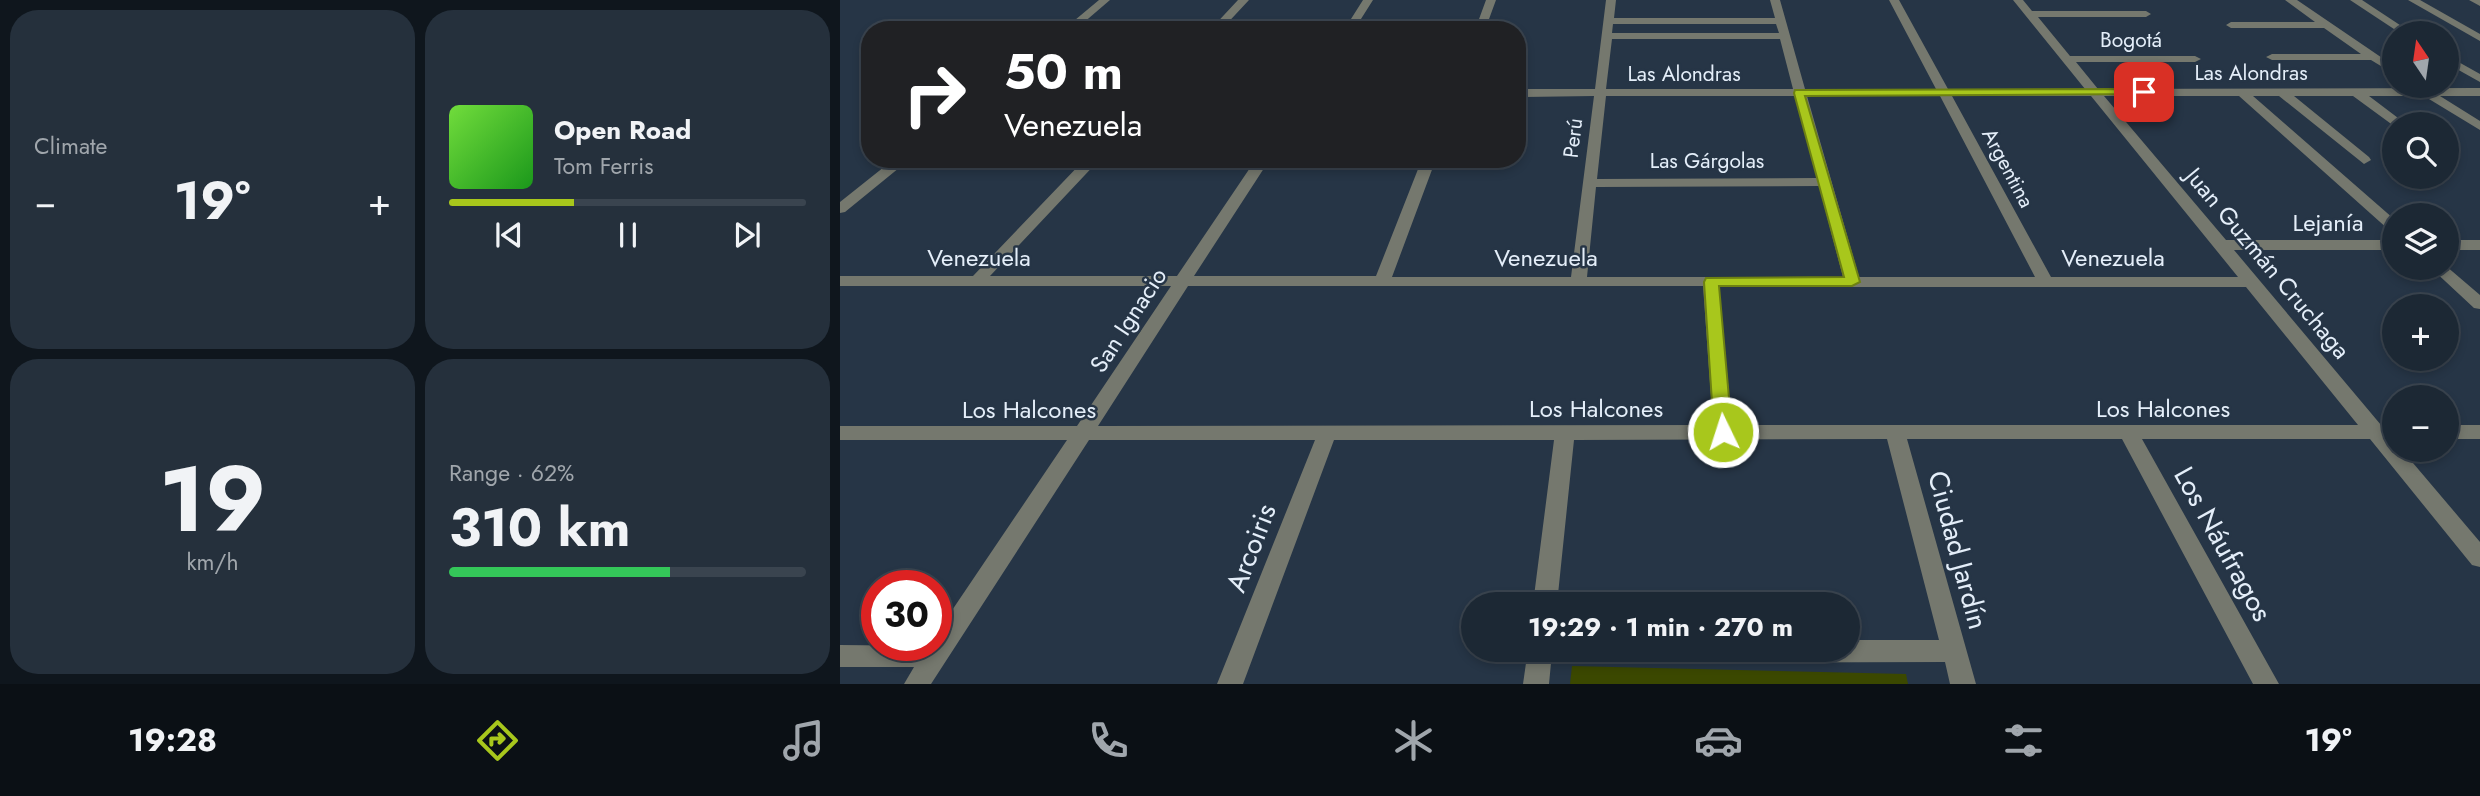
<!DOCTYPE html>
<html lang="en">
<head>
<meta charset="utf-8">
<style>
	body { margin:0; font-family:Jost,sans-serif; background:#25303c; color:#f1f3f6; height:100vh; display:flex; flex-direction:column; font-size:26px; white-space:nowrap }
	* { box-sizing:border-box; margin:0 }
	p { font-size:23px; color:#a0a6ac }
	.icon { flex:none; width:38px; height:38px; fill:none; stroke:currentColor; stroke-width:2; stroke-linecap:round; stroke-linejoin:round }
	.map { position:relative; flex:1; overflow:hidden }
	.drawer { display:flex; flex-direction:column; gap:10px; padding:10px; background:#0f161d; width:840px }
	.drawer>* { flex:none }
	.guide { position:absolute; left:21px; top:21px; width:665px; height:147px; border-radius:28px; box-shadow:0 4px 10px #0003,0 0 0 2px #3a444f; background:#202124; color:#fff; overflow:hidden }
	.needle { width:46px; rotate:347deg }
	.buttons { position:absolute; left:1542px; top:21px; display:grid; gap:14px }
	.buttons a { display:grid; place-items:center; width:77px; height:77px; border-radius:50%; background:#1c2834; box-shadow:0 4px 10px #0003,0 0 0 2px #3a444f; font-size:35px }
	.speed { position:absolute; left:21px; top:570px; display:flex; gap:14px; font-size:35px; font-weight:700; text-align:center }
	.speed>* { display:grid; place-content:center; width:91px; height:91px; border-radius:50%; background:#1c2834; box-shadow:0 4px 10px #0003,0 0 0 2px #3a444f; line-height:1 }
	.speed .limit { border:10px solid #d22; background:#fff; color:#111 }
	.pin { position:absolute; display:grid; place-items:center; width:60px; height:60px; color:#fff; margin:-30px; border-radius:14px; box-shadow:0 4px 10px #0006 }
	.me { position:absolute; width:77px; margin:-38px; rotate:356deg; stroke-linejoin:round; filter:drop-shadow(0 0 5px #0008) }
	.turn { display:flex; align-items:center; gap:24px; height:147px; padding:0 28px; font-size:32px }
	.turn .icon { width:91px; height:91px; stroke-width:2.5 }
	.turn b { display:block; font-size:49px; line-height:60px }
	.big { font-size:52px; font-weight:700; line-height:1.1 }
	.drawer .tile { flex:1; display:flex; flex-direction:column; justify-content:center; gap:10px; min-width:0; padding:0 24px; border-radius:28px; background:#25303c }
	.drawer .dial { align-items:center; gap:0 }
	.dial b { font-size:91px; line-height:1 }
	.song { display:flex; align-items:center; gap:21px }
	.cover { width:84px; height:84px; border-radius:10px; background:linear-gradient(135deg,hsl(100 70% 55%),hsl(120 70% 35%)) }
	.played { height:7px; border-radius:4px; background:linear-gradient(90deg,#a8c71c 35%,#3a444f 35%) }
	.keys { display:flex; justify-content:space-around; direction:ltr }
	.heat { display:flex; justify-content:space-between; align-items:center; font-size:38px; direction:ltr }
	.charge { height:10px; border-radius:5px; background:linear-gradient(90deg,#34c759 62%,#3a444f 0) }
	.drawer .tiles { flex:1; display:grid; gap:10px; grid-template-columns:repeat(2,1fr) }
	.trip { position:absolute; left:621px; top:592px; width:399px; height:70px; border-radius:35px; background:#1c2834; box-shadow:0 4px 10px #0003,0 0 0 2px #3a444f; font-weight:700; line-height:70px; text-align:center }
	.tabs { display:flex; height:112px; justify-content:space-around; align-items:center; background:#0b1015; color:#a0a6ac }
	.tabs .icon { width:49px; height:49px }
	.tabs .on { color:#a8c71c }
	.tabs b { font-size:32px; color:#f1f3f6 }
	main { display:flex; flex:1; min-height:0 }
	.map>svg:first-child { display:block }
	.green { fill:#3b4800 }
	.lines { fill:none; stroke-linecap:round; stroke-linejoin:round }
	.minor { fill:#75786e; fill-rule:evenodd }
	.route { fill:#a8c71c; stroke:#6d8112; stroke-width:2 }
	.labels { text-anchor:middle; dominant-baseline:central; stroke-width:5; stroke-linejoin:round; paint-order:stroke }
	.far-street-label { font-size:21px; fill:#e4eef9; stroke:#263546 }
	.street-label { font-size:24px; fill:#e4eef9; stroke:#263546 }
	.near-street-label { font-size:28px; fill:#e4eef9; stroke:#263546 }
</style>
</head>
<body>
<main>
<section class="drawer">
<div class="tiles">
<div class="tile"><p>Climate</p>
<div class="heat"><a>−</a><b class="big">19°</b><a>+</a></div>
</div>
<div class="tile">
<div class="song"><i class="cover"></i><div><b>Open Road</b><p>Tom Ferris</p></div></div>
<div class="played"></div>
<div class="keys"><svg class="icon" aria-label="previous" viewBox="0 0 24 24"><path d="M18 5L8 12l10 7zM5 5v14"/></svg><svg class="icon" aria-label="pause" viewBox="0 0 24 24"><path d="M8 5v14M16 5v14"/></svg><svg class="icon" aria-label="next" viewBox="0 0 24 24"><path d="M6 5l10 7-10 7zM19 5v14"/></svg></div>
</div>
<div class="tile dial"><b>19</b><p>km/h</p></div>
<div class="tile"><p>Range · 62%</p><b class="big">310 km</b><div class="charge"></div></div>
</div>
</section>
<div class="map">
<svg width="1640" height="684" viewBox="0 0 1640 684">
	<rect width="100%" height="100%" fill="#263546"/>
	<path class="green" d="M732 666 1066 674 1068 684H730Z"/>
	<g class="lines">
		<path class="minor" d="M259 0H270L235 30H223Z
			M398 0H409L381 30H370Z
			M523 0H533L514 30H504Z
			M646 0H656L645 30H635Z
			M766 0H776L774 18H935L930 0H940L965 89H1096L1049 0H1059L1108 89H1245L1173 0H1183L1192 11H1306L1311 14 1306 17H1198L1230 56H1355L1361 59 1355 62H1236L1258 89 1640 88V96H1600L1640 121V130L1584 96H1529L1566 124 1554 126 1513 96H1454L1529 157 1531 160 1524 164 1439 96H1413L1554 219V231L1549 230 1399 96H1264L1386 240H1554V250H1394L1541 425H1554V450H1562L1640 542V567L1632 565 1530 439H1302L1439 684H1413L1282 439H1067L1136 684H1110L1105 662 711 663 709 684H683L688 649H1008V640H1099L1047 439 734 440 717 604H693L714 440H494L403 684H377L475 440H249L91 684H64L74 667H0V645L96 646V634L227 440H0V426H237L331 286H0V276H133L245 159H260L150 276H337L416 159H430L354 276H536L582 159H596L552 277H731L754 96 677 97V89H755ZM773 24H936L939 33H772ZM772 39H940L953 89H766ZM766 96H955L977 178 757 179ZM967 96H1100L1195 277H1019ZM1112 96H1251L1398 277H1211ZM979 186 1003 277H747L756 187ZM348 286H863L873 425 258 426ZM879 287H1406L1518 425H892Z
			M1445 0H1457L1554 66V74L1531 60H1432L1426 57 1432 54H1521L1484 28H1391L1386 25 1391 22H1475Z
			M1510 0H1522L1572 33H1560Z
			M1568 0H1580L1640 34V41Z
			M1629 0H1640V6Z
			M1606 55 1640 74V82L1606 63Z
			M1606 154 1616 159V165H1606Z
			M54 159H70L5 212 0 213V202Z
			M1606 240H1640V250H1606Z
			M1606 266 1640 295V309L1634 308 1591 268Z
			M1606 425H1640V439H1606Z"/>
	</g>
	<path class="route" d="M1304 89 1309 92 1307 94 965 96 1020 282 1012 286H879L892 432 889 437H876L874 432 864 282 866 278 1004 277 954 93 955 90Z"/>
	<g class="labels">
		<g class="far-street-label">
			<text x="1291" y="40">Bogotá</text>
			<text x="1411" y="73">Las Alondras</text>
			<text x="844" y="74">Las Alondras</text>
			<text transform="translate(733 138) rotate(-83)">Perú</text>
			<text x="867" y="161">Las Gárgolas</text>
			<text transform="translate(1168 168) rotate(62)">Argentina</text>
		</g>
		<g class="street-label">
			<text x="1488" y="222">Lejanía</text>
			<text x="139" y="257">Venezuela</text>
			<text x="706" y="257">Venezuela</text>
			<text x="1273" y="257">Venezuela</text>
			<text transform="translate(1428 263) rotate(50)">Juan Guzmán Cruchaga</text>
			<text transform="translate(288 320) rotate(-57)">San Ignacio</text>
			<text x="756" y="408">Los Halcones</text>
			<text x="1323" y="408">Los Halcones</text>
			<text x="189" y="409">Los Halcones</text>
		</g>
		<g class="near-street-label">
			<text transform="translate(1383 544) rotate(61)">Los Náufragos</text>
			<text transform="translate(411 548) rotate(-69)">Arcoiris</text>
			<text transform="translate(1118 550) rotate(75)">Ciudad Jardín</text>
		</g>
	</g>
</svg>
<div class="buttons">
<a><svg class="needle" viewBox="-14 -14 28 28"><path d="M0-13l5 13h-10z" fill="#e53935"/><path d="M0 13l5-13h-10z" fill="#a0a6ac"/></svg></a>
<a><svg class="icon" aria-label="search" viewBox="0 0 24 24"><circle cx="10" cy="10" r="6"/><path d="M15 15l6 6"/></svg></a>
<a><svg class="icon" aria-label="layers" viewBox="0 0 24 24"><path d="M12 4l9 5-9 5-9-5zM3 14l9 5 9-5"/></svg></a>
<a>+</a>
<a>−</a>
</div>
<div class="speed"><div class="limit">30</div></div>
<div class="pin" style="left:1304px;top:92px;background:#d93025"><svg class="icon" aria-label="arrive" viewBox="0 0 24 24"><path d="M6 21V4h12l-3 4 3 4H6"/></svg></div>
<svg class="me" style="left:883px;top:432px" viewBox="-20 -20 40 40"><circle r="17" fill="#a8c71c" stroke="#fff" stroke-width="3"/><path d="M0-11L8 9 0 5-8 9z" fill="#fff"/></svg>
<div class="trip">19:29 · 1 min · 270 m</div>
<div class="guide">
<div class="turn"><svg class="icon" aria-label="right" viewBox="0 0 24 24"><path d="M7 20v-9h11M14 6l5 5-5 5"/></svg><div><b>50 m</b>Venezuela</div></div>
</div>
</div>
</main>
<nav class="tabs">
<b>19:28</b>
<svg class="icon on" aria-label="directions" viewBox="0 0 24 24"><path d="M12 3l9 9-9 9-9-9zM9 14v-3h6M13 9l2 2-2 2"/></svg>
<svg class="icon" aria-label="music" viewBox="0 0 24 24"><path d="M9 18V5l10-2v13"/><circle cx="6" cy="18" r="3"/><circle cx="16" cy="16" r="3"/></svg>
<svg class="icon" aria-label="phone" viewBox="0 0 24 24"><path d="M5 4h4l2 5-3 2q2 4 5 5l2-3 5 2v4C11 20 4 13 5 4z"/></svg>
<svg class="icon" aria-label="climate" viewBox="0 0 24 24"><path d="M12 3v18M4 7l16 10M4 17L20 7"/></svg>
<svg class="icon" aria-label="car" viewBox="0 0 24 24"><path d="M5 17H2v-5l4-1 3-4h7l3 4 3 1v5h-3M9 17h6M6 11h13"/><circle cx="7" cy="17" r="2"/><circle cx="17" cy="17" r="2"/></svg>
<svg class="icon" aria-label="filters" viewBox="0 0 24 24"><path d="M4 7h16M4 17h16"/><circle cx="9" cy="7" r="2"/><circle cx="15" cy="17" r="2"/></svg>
<b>19°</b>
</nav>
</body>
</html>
